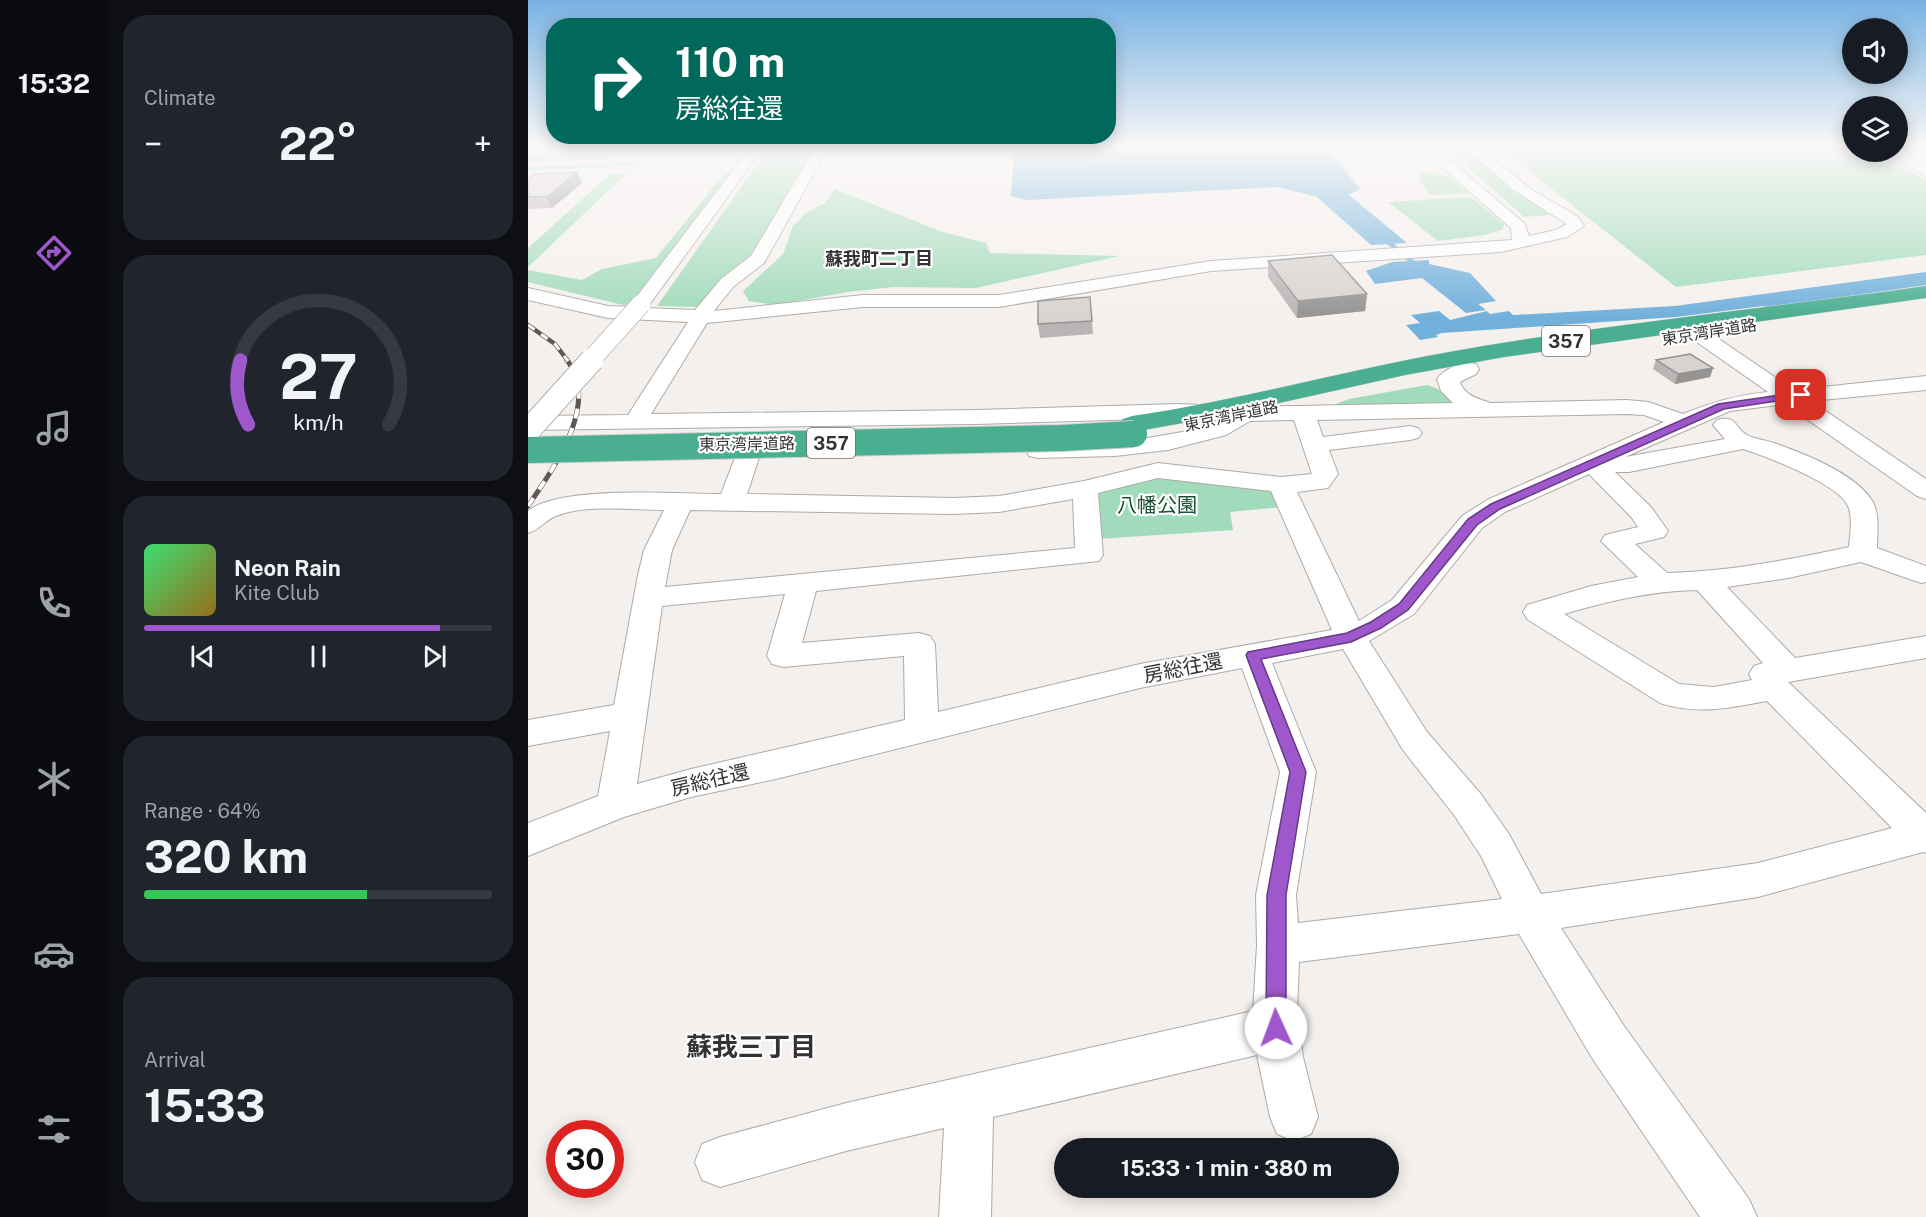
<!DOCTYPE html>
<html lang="en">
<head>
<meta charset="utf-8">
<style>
	body { margin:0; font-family:"Public Sans","Noto Sans JP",sans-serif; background:#20242c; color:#f1f3f6; height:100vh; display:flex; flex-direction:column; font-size:22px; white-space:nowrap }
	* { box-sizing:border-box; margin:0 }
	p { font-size:20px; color:#9ea1a6 }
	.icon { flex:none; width:33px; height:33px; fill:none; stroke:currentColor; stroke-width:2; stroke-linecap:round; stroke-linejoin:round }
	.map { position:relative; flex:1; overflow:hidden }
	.details { display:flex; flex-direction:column; gap:15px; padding:15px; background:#0d0f14; width:420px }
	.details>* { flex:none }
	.guide { position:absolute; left:18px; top:18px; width:570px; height:126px; border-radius:24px; box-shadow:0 3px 15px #0003; background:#00695c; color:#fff; overflow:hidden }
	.buttons { position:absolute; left:1314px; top:18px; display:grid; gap:12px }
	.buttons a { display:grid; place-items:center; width:66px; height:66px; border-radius:50%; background:#171b24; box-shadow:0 3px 15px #0003; font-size:30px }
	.speed { position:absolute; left:18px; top:1120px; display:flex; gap:12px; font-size:30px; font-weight:700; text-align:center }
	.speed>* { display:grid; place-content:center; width:78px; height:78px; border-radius:50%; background:#171b24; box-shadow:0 3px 15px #0003; line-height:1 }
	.speed .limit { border:9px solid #d22; background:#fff; color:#111 }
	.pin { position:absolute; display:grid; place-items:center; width:51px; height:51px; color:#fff; margin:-26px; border-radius:12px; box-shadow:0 3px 9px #0006 }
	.me { position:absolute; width:66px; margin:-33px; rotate:358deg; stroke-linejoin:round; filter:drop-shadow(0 0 4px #0008) }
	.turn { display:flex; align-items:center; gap:21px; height:126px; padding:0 30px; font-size:27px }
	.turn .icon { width:78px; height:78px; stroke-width:2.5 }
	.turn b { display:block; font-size:42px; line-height:51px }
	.big { font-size:45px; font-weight:700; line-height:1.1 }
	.details .widget { flex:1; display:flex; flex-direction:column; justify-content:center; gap:9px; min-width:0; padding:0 21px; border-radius:24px; background:#20242c }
	.details .dial { align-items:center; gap:0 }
	.dial svg { height:156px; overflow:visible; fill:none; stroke:#363941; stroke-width:7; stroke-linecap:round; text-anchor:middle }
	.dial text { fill:#f1f3f6; stroke:none }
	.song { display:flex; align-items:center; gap:18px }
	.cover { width:72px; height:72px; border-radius:9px; background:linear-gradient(135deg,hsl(140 70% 55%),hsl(40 70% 35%)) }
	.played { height:6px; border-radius:3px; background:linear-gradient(90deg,#9e58cc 85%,#363941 85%) }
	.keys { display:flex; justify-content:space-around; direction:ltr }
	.heat { display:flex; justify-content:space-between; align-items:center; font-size:33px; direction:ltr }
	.charge { height:9px; border-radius:4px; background:linear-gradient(90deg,#34c759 64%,#363941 0) }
	.trip { position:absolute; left:526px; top:1138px; width:345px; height:60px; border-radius:30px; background:#171b24; box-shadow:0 3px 15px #0003; font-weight:700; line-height:60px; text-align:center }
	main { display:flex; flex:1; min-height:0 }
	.dock { display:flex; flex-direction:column; width:108px; justify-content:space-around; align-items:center; background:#090b0e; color:#9ea1a6 }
	.dock .icon { width:42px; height:42px }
	.dock .selected { color:#9e58cc }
	.dock b { font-size:27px; color:#f1f3f6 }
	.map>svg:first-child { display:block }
	.green { fill:#a2dbbb }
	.water { fill:#71b0db }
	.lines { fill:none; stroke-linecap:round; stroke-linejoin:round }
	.stream-far1 { stroke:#71b0db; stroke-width:3 }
	.stream { stroke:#71b0db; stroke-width:4.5 }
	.minor-casing { stroke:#adaaa8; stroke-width:2 }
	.highway-casing { stroke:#cecece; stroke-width:1 }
	.minor { fill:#fff; fill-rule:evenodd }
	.highway { fill:#4aae90; fill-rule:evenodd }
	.rail-far1-casing { stroke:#5b5858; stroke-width:4.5 }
	.rail-casing { stroke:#5b5858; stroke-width:5 }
	.rail-far1 { stroke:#fffefe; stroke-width:3; stroke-dasharray:8; stroke-linecap:butt }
	.rail { stroke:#fffefe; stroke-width:4; stroke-dasharray:10; stroke-linecap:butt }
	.minor-bridge-far1-casing { stroke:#adaaa8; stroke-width:20; stroke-linecap:butt }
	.minor-bridge-casing { stroke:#adaaa8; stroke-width:25; stroke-linecap:butt }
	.highway-bridge-casing { stroke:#cecece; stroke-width:28; stroke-linecap:butt }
	.minor-bridge-far1 { stroke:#fff; stroke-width:19 }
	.minor-bridge { stroke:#fff; stroke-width:23 }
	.highway-bridge { stroke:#4aae90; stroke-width:26 }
	.wall { fill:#b9b5b4 }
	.shaded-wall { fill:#969492 }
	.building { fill:#d7d3d1; stroke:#969492; stroke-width:1.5 }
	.route { fill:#9e58cc; stroke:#673985; stroke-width:1.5 }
	.labels { text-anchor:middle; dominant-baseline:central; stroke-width:4.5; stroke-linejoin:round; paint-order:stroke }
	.far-street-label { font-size:16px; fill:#343232; stroke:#fffefe }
	.far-neighbourhood-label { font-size:18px; font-weight:bold; fill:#343232; stroke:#fffefe }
	.shield { fill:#fffefe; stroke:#716f6f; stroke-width:1.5 }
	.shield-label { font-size:18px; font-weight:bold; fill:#343232 }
	.park-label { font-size:20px; fill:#194f36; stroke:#fffefe }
	.street-label { font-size:20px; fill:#343232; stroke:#fffefe }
	.near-neighbourhood-label { font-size:26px; font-weight:bold; fill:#343232; stroke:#fffefe }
</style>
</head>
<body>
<main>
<nav class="dock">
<b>15:32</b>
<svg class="icon selected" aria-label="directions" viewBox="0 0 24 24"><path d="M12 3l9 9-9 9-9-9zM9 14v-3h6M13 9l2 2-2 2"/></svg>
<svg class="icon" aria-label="music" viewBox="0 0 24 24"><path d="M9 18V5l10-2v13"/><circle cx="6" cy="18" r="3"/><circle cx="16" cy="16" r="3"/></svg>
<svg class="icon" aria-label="phone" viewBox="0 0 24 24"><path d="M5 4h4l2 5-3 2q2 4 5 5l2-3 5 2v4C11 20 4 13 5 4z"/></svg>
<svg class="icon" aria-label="climate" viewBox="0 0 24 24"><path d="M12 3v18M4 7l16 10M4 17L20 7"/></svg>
<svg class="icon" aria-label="car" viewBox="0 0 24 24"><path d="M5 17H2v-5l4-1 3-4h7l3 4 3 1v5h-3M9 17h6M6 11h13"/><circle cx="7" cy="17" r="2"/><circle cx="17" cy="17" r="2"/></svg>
<svg class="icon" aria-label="filters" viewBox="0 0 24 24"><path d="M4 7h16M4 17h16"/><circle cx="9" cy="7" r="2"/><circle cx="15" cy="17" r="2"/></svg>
</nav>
<section class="details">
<div class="widget"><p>Climate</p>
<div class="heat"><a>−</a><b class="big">22°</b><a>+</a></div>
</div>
<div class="widget dial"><svg viewBox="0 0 100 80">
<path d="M14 69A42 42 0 1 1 86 69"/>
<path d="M14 69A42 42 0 0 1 10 36" stroke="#9e58cc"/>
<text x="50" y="56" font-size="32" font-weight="700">27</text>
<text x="50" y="72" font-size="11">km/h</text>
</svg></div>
<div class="widget">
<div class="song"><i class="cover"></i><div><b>Neon Rain</b><p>Kite Club</p></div></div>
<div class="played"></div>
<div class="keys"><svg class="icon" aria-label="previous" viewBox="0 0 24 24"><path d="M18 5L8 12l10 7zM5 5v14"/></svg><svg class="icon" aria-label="pause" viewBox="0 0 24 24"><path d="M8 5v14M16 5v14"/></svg><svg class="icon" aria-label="next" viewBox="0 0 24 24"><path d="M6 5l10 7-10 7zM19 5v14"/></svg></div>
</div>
<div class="widget"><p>Range · 64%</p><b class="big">320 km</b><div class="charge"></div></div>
<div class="widget"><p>Arrival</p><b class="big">15:33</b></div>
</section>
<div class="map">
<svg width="1398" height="1217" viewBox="0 0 1398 1217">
	<rect width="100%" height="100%" fill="#f4f0ee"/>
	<path class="green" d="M40 148H53L48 154 86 152 79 159 0 162V156L33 154Z
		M241 148H287L219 262 170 307 129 306Z
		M919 148H942L1021 215 996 217Z
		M972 148H1324V152H1350L1367 164 1398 180V255L1148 287Z
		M108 162 105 166 0 171V167Z
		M100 172 0 267V248L81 175Z
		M904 172 919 176 941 193 902 195 891 177 894 173Z
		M206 173 106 304 95 305 0 282V270L54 280 74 269 128 258 196 174Z
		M307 189 415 232 458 243 462 253 591 256 448 288 365 287 320 292 247 305 221 301 215 291 255 254 265 226 278 213 297 203Z
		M943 197 976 224 975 229 957 235 910 241 860 202Z
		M899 385 908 388 932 405 810 408 808 404 821 399Z
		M630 474 750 486 755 507 702 512 705 530 570 539 566 491Z"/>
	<path class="water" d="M486 148H798L832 189 821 195 879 243 843 245 789 197 749 187 499 200 483 196Z
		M901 260V264L942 273 968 301 950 304 958 310 938 313 894 278 847 284 838 271 864 262Z
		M1398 272V285L1239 308 1235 306 1148 317 914 333 908 335 910 337 892 340 878 325 892 323 883 315 911 311 922 320 959 311 962 314 981 311 985 315 1147 306Z"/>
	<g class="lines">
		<path class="stream-far1" d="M857 239 862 243"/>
		<path class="stream" d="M860 242 890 267"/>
		<g class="minor-casing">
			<path id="minor" d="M222 148H235L119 308 167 310 193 279 223 256 287 148H300L236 263 205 287 186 311 335 295H471L683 261 984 240 983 228 892 148H907L996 223 1001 236 1028 230 1039 224 984 189 938 148H952L1004 190 1049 216 1056 226 1039 237 973 252 683 271 471 307H335L179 323 123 414 449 410 650 404 720 407 925 403 913 391 909 379C917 368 935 361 948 364L951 369 948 374 932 382C936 395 950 399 963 403L1099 400 1120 402 1155 414C1184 402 1209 395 1240 392L1163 338 1157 323 1160 319H1174L1179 331 1266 390 1398 376V390L1283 401 1398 479V499L1389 496 1257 404 1202 411 1097 457 1197 439 1185 425 1189 420C1210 415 1205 427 1219 435 1226 439 1238 440 1246 443 1275 453 1329 474 1345 502 1352 516 1349 534 1349 548L1398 566V582L1393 583 1333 562 1260 578 1199 587 1267 658 1398 636V658L1260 682 1398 813V853L1395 852 1230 897 1033 928 1096 1026 1221 1199 1229 1217H1172L1064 1058 991 934 771 962 769 1012 775 1057 790 1117 783 1134 766 1141 749 1134 742 1117 729 1055 465 1117 463 1217H411L416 1128 318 1151 192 1187 174 1180 167 1162 174 1144 192 1137 318 1103 725 1011 729 945 728 895 752 772 714 668 612 688 248 779 163 797 96 817 0 856V823L70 796 82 731 0 746V720L86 705 110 575 116 550 136 510C104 510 57 504 28 516 17 520 12 530 0 533V511C33 485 148 494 193 494L208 455 211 450 220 448 229 450 232 455 219 494 425 498 471 496 556 481 630 463 753 477 784 474 766 420 722 421 698 435 640 450 587 456 510 458 501 456 498 451 501 446 614 439 660 431 692 420 650 418 449 424 0 430V416L100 415 160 322 80 318 0 300V288L80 306 106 307 104 304 106 300ZM1099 414 1116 415 1136 422 959 500 934 516 864 600 831 621 769 492 800 488 810 474 801 450 882 440 890 438 894 433 890 428 882 426 795 437 789 420ZM1215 449C1237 456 1311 484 1320 506 1325 518 1322 534 1321 547 1261 560 1201 571 1139 573L1107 544 1136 537 1140 531 1123 507 1087 472H1101ZM1061 474 1104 518 1110 527 1077 535 1073 541 1110 577 1063 586 999 605 995 612 999 619 1132 703C1170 715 1201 708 1239 701L1364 828 1230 863 1013 894 981 834 952 793 899 732 841 641 886 614 954 528 977 512ZM630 478 743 491 804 630 612 664 410 712 407 644 402 636 391 633 274 643 288 591 571 561 575 555 570 493ZM545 499 547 548 137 587 144 550 162 510 425 514 471 512ZM1169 590 1235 663 1226 666 1221 674 1224 680 1186 687 1151 684 1036 614C1080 601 1123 591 1169 590ZM257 594 239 656 244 664 255 667 376 656 377 720 163 769 109 784 134 606ZM815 649 875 750 926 815 953 856 974 899 770 923 768 895 788 772 744 663Z
				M1370 149 1398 167V177L1358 152H1370Z"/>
		</g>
		<g class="highway-casing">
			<path id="highway" d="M1398 286V298L976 357 877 375 683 418 604 432 595 429 591 424 595 419 604 416C709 401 811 372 916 353 1076 324 1237 309 1398 286Z"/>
		</g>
		<use href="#minor" class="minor"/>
		<use href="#highway" class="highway"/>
		<g class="rail-far1-casing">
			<path id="rail-far1" d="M0 325 27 344 40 361"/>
		</g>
		<g class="rail-casing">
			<path id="rail" d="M0 506C25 469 73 403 39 360"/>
		</g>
		<use href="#rail-far1" class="rail-far1"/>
		<use href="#rail" class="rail"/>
		<g class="minor-bridge-far1-casing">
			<path id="minor-bridge-far1" d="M62 361 113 304"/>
		</g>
		<g class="minor-bridge-casing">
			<path id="minor-bridge" d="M0 431 64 360"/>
		</g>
		<g class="highway-bridge-casing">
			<path id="highway-bridge" d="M0 450 534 438 606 434"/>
		</g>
		<use href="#minor-bridge-far1" class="minor-bridge-far1"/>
		<use href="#minor-bridge" class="minor-bridge"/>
		<use href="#highway-bridge" class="highway-bridge"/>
	</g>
	<path class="wall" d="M0 179 54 183 24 208 0 209Z
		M740 261 839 294 837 311 769 318 740 277Z
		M564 321 565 334 512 338 510 324Z
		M1128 360 1185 368 1182 377 1147 384 1125 369Z"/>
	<path class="shaded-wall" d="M49 172 54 183 24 208 19 197Z
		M839 294 837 311 769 318 770 301Z
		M1185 368 1182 377 1147 384 1150 374Z"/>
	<path class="building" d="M49 172 19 197H0V179L7 174Z
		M804 255 839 294 770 301 740 261Z
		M562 297 564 321 510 324V301Z
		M1162 354 1185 368 1150 374 1128 360Z"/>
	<linearGradient id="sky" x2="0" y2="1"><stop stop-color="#78b2e3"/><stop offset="0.46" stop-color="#faf8f7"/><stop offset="1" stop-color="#faf8f7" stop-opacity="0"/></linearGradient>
	<rect width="1398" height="319" fill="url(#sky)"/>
	<path class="route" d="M1273 392 1276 393V397L1196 409 972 509 949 525 880 610 853 628 823 642 733 659 778 772 758 895V1028L755 1035 748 1038 741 1035 738 1028 739 895 762 772 718 655 720 652 819 633 843 622 871 604 940 519 963 504 1190 404Z"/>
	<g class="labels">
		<g class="far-street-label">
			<text transform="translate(1181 332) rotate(-9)">東京湾岸道路</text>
			<text transform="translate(703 416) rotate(-12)">東京湾岸道路</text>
			<text transform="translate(219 444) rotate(-1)">東京湾岸道路</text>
		</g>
		<g class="far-neighbourhood-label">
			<text x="351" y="258">蘇我町二丁目</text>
		</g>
		<g class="shield">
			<rect x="1014" y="326" width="48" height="30" rx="4.5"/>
			<rect x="279" y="428" width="48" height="30" rx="4.5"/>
		</g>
		<g class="shield-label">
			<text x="1038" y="341">357</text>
			<text x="303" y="443">357</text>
		</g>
		<g class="park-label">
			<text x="629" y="505">八幡公園</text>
		</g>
		<g class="street-label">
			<text transform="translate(655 668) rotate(-11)">房総往還</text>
			<text transform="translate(182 780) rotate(-13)">房総往還</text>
		</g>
		<g class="near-neighbourhood-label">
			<text x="223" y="1046">蘇我三丁目</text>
		</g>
	</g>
</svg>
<div class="buttons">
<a><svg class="icon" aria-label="sound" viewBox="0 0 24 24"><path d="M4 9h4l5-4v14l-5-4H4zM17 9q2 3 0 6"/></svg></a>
<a><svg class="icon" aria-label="layers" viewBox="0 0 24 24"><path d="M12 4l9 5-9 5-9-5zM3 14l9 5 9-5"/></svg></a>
</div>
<div class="speed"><div class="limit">30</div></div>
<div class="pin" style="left:1273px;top:395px;background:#d93025"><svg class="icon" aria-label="arrive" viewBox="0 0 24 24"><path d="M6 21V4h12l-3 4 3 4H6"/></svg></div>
<svg class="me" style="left:748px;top:1028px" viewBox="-20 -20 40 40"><circle r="19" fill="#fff"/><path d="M0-13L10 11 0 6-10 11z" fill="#9e58cc"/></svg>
<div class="trip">15:33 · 1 min · 380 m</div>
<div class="guide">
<div class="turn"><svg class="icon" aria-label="right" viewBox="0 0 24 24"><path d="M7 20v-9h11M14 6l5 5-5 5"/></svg><div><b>110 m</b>房総往還</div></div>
</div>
</div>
</main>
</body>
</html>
